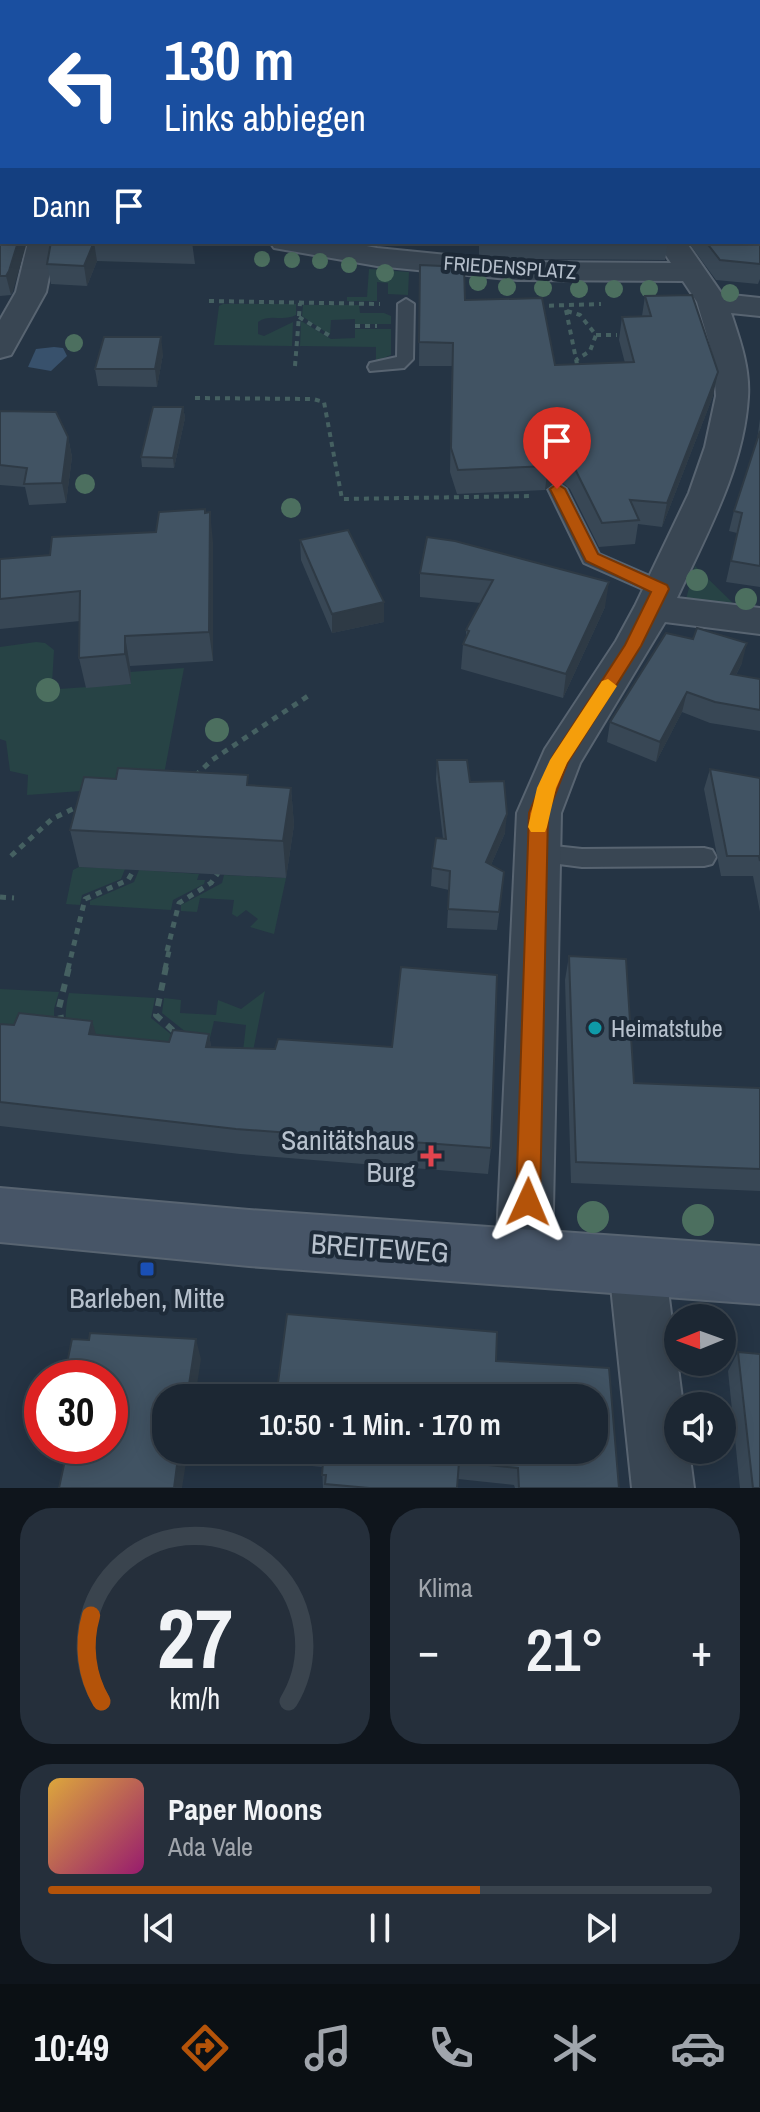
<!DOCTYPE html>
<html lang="de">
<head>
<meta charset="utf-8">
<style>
	body { margin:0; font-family:"Archivo Narrow",sans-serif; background:#252f3b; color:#f1f3f6; height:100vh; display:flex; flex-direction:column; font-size:30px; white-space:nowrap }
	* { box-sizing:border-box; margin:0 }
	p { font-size:26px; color:#a0a5ac }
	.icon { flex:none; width:44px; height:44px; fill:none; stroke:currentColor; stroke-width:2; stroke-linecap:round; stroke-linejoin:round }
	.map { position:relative; height:1488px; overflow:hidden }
	.panel { display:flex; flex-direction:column; gap:20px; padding:20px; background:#0f151c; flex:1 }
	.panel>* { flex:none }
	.banner { position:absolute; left:0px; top:0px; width:760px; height:244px; box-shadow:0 4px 20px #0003,0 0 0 2px #3a444e; background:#1a4fa0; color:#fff; overflow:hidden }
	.needle { width:52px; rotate:269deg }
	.buttons { position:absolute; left:664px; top:1304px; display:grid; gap:16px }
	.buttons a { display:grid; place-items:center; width:72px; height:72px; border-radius:50%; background:#1c2733; box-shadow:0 4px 20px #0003,0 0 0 2px #3a444e; font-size:40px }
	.speed { position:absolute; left:24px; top:1360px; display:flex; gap:16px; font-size:40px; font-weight:700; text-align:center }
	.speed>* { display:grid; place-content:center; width:104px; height:104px; border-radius:50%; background:#1c2733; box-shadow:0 4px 20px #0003,0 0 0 2px #3a444e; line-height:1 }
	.speed .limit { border:12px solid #d22; background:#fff; color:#111 }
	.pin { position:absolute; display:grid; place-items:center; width:68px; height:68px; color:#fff; margin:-82px -34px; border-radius:50% 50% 50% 0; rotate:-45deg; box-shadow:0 0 8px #0007 }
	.pin .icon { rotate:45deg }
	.me { position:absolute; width:88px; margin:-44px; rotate:1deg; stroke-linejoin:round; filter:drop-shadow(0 0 6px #0008) }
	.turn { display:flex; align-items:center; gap:28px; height:168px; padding:0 32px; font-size:36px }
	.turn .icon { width:104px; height:104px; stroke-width:2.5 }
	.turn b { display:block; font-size:56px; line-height:68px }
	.then { display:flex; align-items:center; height:76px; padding:0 32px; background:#0003; gap:16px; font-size:30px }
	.big { font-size:60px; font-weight:600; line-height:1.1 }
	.panel .card { flex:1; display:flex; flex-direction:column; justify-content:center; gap:12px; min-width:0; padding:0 28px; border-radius:32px; background:#252f3b }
	.panel .dial { align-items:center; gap:0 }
	.dial svg { height:208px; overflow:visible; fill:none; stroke:#3a444e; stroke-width:7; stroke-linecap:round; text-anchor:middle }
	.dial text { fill:#f1f3f6; stroke:none }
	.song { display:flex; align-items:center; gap:24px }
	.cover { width:96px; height:96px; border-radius:12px; background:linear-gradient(135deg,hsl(40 70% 55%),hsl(320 70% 35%)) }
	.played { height:8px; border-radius:4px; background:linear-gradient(90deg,#b45309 65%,#3a444e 65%) }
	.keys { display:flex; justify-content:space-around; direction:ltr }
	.heat { display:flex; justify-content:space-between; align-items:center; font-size:44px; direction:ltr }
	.panel .tiles { flex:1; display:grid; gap:20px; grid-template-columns:1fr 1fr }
	.card:last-child { grid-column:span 2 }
	.trip { position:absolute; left:152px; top:1384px; width:456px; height:80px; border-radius:32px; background:#1c2733; box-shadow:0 4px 20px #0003,0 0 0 2px #3a444e; font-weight:600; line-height:80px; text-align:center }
	.tab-bar { display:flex; height:128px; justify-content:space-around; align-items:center; background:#0b1014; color:#a0a5ac }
	.tab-bar .icon { width:56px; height:56px }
	.tab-bar .current { color:#b45309 }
	.tab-bar b { font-size:36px; color:#f1f3f6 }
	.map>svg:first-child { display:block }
	.green { fill:#274345 }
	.water { fill:#38516c }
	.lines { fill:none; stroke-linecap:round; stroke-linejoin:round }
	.lane-casing { stroke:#586471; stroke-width:4 }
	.street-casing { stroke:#586471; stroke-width:4 }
	.secondary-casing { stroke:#586471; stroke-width:4 }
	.path-far2 { stroke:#456061; stroke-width:4; stroke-dasharray:5 5; stroke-linecap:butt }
	.path-far1 { stroke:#456061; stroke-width:5; stroke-dasharray:6 6; stroke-linecap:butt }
	.path { stroke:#456061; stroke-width:6; stroke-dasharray:8 8; stroke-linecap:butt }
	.lane { fill:#394653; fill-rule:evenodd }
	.street { fill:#394653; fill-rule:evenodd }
	.secondary { fill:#475567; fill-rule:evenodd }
	.tree { fill:#4c6f5f }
	.wall { fill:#384755 }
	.shaded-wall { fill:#2e3a45 }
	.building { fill:#415363; stroke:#2e3a45; stroke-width:2 }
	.route { fill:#b45309; stroke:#753606; stroke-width:2 }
	.slow { fill:#f59e0b }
	.culture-dot { fill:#0f9aa8; stroke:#1e2b39; stroke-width:3 }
	.health-dot { fill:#e0444e; stroke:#1e2b39; stroke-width:3 }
	.transit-dot { fill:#1a4fb4; stroke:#1e2b39; stroke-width:3 }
	.labels { text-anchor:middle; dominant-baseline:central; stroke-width:8; stroke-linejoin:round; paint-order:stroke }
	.far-street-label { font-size:20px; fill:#b7c1cd; stroke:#1e2b39 }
	.poi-label { font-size:24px; fill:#b7c1cd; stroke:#1e2b39; text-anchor:start }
	.near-poi-label { font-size:28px; fill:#b7c1cd; stroke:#1e2b39; text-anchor:end }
	.near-street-label { font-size:28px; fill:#b7c1cd; stroke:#1e2b39 }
</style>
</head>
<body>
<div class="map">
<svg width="760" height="1488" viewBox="0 0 760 1488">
	<rect width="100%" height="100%" fill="#253444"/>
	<path class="green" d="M369 269 409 272 408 295 388 294V283L377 282V301H347V297H367Z
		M223 304H296V315C283 322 270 313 258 322V334L264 336 293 322 292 346 214 345 219 306Z
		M303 305H359L360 313H384L391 316V324H355V319L331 320 330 335 302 316Z
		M301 321 331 339 355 338V329H391V355L376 361V347L300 346Z
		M695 566 738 608 686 599Z
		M36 642 45 643 54 650 52 684 59 689 130 684V672L184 668 162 785 27 795 28 775 10 771 6 741 0 739V647Z
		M79 867 125 869 121 879 82 895 80 905 66 904 73 870Z
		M139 870 199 874 197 880H205L204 884 173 900 171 910 90 905V901L134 882Z
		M224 875 286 878 274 934 250 927 258 919 246 910 237 917 232 914 234 900 200 898 197 912 181 911V905L222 883Z
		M0 989 59 992 54 1009V1030L0 1024Z
		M265 991 251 1061 242 1060 246 1025 214 1021 209 1042 196 1040 162 1013 164 998 181 1000 180 1013 216 1015 218 1000 241 1009Z
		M69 993 155 998 151 1018 183 1044 63 1040C67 1023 64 1010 69 993Z"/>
	<path class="water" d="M54 347 63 348 67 356 51 371 28 367 36 349Z"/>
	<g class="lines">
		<g class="lane-casing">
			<path id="lane" d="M406 299 414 304 413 359 404 368 370 371 368 367 370 363 397 357 398 304Z
				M557 483 566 489 599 554 668 584 671 589 668 594H654L584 563 548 489Z
				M536 844 582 849 704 848 712 850 716 857 712 864 704 866 582 867 528 860 524 853 528 846Z"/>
		</g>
		<g class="street-casing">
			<path id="street" d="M453 0H475L476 2H454Z
				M28 242H56L46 292 11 355 0 358V320L16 292Z
				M270 242H346L377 248 517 262 671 263 657 242H686L722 294 760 298V316L731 313C740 340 750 368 748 397 744 468 706 535 677 598L760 608V634L665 622 580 763 561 813 552 1259 544 1278 524 1286 504 1278 496 1259 517 813 545 749 616 641 635 606 689 493 705 447 716 396 713 356 697 302 683 281 517 280 377 266 274 248Z
				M637 1240 657 1248 665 1267 683 1406H678V1450H689L694 1488H632L609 1267 617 1248Z"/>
		</g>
		<g class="secondary-casing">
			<path id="secondary" d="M0 1188 249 1210 760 1246V1304L249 1266 0 1242Z"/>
		</g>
		<path class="path-far2" d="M209 301 380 304
			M539 306 601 304
			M566 310 578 369
			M567 311 580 315 596 335 590 351 576 360
			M299 317 330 336
			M355 326H377
			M596 335H617
			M295 366 300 303
			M195 398 313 399 324 402 342 499 532 496"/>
		<path class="path-far1" d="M195 776 212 760 308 696
			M11 856 52 819 79 806
			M0 897 14 898
			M167 951 179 903 211 883 218 873
			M68 969 85 899 128 880 135 868
			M165 969 169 951"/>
		<path class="path" d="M166 967 156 1015 177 1034
			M62 1023 59 1008 69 967"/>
		<use href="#lane" class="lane"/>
		<use href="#street" class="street"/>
		<use href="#secondary" class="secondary"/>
	</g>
	<g class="tree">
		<circle cx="262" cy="259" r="8"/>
		<circle cx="292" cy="260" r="8"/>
		<circle cx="320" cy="261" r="8"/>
		<circle cx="349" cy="265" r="8"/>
		<circle cx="385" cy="273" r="9"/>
		<circle cx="478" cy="282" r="9"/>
		<circle cx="507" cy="287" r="9"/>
		<circle cx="543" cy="288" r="9"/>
		<circle cx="579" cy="289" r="9"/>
		<circle cx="614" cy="289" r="9"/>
		<circle cx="649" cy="289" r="9"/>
		<circle cx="730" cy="293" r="9"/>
		<circle cx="74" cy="343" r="9"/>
		<circle cx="85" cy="484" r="10"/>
		<circle cx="291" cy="508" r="10"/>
		<circle cx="697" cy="580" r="11"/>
		<circle cx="746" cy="599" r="11"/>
		<circle cx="48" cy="690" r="12"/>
		<circle cx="217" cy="730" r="12"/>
		<circle cx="593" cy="1217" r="16"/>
		<circle cx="698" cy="1220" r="16"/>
	</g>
	<path class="wall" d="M487 0H665L666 1 760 0V77L758 78V2H488Z
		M0 47 13 291 11 295 0 296Z
		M760 140V279L758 284 716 280 688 242H758Z
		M51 242H192L195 264 97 261 87 286 51 284 47 264Z
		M479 242H668L665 260 517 259 479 255Z
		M420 265 465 300 555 365 625 363 619 340 622 317 642 316 645 296 713 396 662 527 638 524 635 544 599 547 570 489 559 480 545 490 457 494 450 472 452 366H419Z
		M163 354 157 387 98 386 95 369Z
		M183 407 185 418 174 468 142 467 141 457Z
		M0 411 68 437 72 457 66 503 29 505 25 487 0 485Z
		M760 419V587L726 582 737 533 729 531 734 511 757 440Z
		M427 537 605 607 563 698 461 669 463 644 466 639V630L481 603 420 597V573Z
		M300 540 384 602V622L332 633 301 560Z
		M213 542V661L130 666 131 684 86 688 79 658 80 621 0 629V559Z
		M742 663 736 675 760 679V731L710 723 682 712 656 762 607 742 610 722Z
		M437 760 470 782 505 833 491 865 502 891 497 930 447 928 449 890 431 886 432 868 443 839 436 779Z
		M710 769 760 778V912L753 876H721L704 789Z
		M249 785 291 788 294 825 286 878 79 867 70 830Z
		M569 956 634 1083 760 1088V1191L571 1183 565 980Z
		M0 1024 169 1042 209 1034 211 1047 491 1148 488 1174 240 1154 0 1126Z
		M287 1314 497 1332 496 1361 609 1368 619 1488H515L514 1485 458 1479 457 1488H323L322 1467 273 1462 271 1450H594V1398H276Z
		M738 1352 760 1488H740L728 1371Z"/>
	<path class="shaded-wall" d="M18 242H27L13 291 11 295 6 276Z
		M94 242 97 261 87 286 84 266Z
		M161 337 163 354 157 387 155 369Z
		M718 372 713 396 662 527 667 503Z
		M183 407 185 418 174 468 173 458Z
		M68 437 72 457 66 503 62 483Z
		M561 457 559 480 545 490 548 466Z
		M210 512 213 542V661L209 632Z
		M609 582 605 607 563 698 566 674Z
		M384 602V622L332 633V614Z
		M125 636 130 666 131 684 125 654Z
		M747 643 742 663 726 694 731 674Z
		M687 692 682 712 656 762 660 742Z
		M291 788 294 825 286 878 283 841Z
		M507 814 505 833 484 881 486 862Z
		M92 1021 100 1048 89 1034Z
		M209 1034 213 1060 206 1047Z
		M196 1339 201 1359 195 1398H187Z
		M179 1450H188L182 1488H174Z"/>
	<path class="building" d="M15 0H75V2H15Z
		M129 0H425L427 2H128Z
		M503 0H665L666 1 760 0V63H758V2H507Z
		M0 47H2V242H18L9 271 6 276H0V105L1 104V88L0 87Z
		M758 140H760V264L720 260 706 242H758Z
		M51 242H94L84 266 47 264Z
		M121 242H192L193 244Z
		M420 265 464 267 465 300 542 298 555 365 634 362 622 317 651 316 645 296 692 295 718 372 667 503 630 500 639 520 602 523 573 465 561 457 548 466 458 470 451 448 453 343 419 342Z
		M104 337H161L155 369H95Z
		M153 407H183L173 458 141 457Z
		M0 411 56 412 68 437 62 483 24 484 27 468 0 465Z
		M760 431V566L731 561 742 513 734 511Z
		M205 509V513L210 512 209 632 125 636V654L79 658 80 591 0 599V559L50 555 52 537 156 532 159 512Z
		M348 530 384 602 332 614 300 540Z
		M427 537 455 541 609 582 566 674 463 644 469 631 466 630 493 580 420 573Z
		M697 628 747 643 731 674 760 679V710L715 702 687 692 660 742 610 722 666 633 693 639Z
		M437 760H467L470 782 504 781 507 814 486 862 504 872 499 912 448 909 450 871 432 868 436 838 446 839Z
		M118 768 248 775 247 785 291 788 283 841 70 830 84 777 116 779Z
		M710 769 760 778V861L759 856H727Z
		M569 956 626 959 634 1083 760 1088V1169L576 1162Z
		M401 967 497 975 491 1148 236 1129 0 1102V1024L14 1025 19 1013 92 1021 89 1034 169 1042 173 1030 209 1034 206 1047 275 1049 278 1039 392 1047Z
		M287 1314 497 1332 496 1361 609 1368 619 1488H519L518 1468 459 1462 457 1488H369L325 1484 326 1475H322L324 1450H320H594V1398H276Z
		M90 1333 196 1339 187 1398H166V1450H179L174 1488H59L68 1446H110V1378H64L72 1339 89 1340Z
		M738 1352 760 1354V1488H753Z"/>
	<path class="route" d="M557 484 565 489 598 554 667 585 669 589 641 646 568 762 548 813 540 1202 536 1209 528 1213 520 1209 516 1202 529 813 553 756 625 645 651 592 586 561 550 489Z"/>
	<path class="slow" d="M608 679 617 686 567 763 556 788 547 827 545 832H531L528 827 537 788 550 760 602 681Z"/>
	<circle class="culture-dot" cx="595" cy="1028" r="8"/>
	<path class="health-dot" d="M427 1144h8v8h8v8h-8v8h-8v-8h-8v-8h8z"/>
	<rect class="transit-dot" x="139" y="1261" width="16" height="16" rx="4"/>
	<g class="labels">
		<g class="far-street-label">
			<text transform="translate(510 267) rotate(4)">FRIEDENSPLATZ</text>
		</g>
		<g class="poi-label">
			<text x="611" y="1028">Heimatstube</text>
		</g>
		<g class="near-poi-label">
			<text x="415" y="1140">Sanitätshaus<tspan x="415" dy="32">Burg</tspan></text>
			<text x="147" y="1298" text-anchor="middle">Barleben, Mitte</text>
		</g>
		<g class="near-street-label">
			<text transform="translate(380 1248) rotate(4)">BREITEWEG</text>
		</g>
	</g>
</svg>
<div class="buttons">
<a><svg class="needle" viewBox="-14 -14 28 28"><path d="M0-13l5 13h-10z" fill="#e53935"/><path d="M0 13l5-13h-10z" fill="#a0a5ac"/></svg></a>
<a><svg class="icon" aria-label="sound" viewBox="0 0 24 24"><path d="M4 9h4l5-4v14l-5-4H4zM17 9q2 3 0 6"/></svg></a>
</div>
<div class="speed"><div class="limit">30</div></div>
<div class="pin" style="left:557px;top:489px;background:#d93025"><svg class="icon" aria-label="arrive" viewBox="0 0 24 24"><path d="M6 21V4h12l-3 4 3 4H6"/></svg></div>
<svg class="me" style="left:528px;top:1202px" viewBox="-20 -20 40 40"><path d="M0-17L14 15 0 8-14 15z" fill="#b45309" stroke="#fff" stroke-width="4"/></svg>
<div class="trip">10:50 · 1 Min. · 170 m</div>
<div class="banner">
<div class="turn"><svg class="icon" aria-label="left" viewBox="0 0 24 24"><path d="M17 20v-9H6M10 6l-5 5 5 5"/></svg><div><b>130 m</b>Links abbiegen</div></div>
<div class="then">Dann<svg class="icon" aria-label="arrive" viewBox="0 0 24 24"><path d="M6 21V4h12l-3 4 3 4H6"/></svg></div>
</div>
</div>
<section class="panel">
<div class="tiles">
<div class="card dial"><svg viewBox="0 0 100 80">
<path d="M14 69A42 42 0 1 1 86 69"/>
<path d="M14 69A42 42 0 0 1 10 36" stroke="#b45309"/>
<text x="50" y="56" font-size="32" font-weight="700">27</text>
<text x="50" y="72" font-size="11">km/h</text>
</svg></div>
<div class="card"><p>Klima</p>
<div class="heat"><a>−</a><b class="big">21°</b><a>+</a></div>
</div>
<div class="card">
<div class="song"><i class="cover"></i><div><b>Paper Moons</b><p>Ada Vale</p></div></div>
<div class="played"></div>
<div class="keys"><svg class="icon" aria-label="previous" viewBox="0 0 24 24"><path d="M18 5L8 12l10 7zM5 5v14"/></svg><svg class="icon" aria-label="pause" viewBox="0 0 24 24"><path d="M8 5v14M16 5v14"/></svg><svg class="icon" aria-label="next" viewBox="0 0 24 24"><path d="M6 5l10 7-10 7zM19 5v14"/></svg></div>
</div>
</div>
</section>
<nav class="tab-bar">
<b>10:49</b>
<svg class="icon current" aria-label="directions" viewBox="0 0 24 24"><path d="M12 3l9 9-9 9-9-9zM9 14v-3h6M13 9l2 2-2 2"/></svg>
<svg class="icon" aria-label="music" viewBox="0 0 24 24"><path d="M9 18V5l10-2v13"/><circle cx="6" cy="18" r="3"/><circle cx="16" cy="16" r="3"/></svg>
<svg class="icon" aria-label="phone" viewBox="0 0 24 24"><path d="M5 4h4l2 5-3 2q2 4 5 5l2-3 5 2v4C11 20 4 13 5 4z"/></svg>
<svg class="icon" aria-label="climate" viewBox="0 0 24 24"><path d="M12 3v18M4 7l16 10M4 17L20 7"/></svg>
<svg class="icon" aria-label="car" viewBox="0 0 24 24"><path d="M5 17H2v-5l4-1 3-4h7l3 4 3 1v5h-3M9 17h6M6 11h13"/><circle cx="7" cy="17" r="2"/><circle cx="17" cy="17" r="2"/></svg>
</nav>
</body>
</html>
